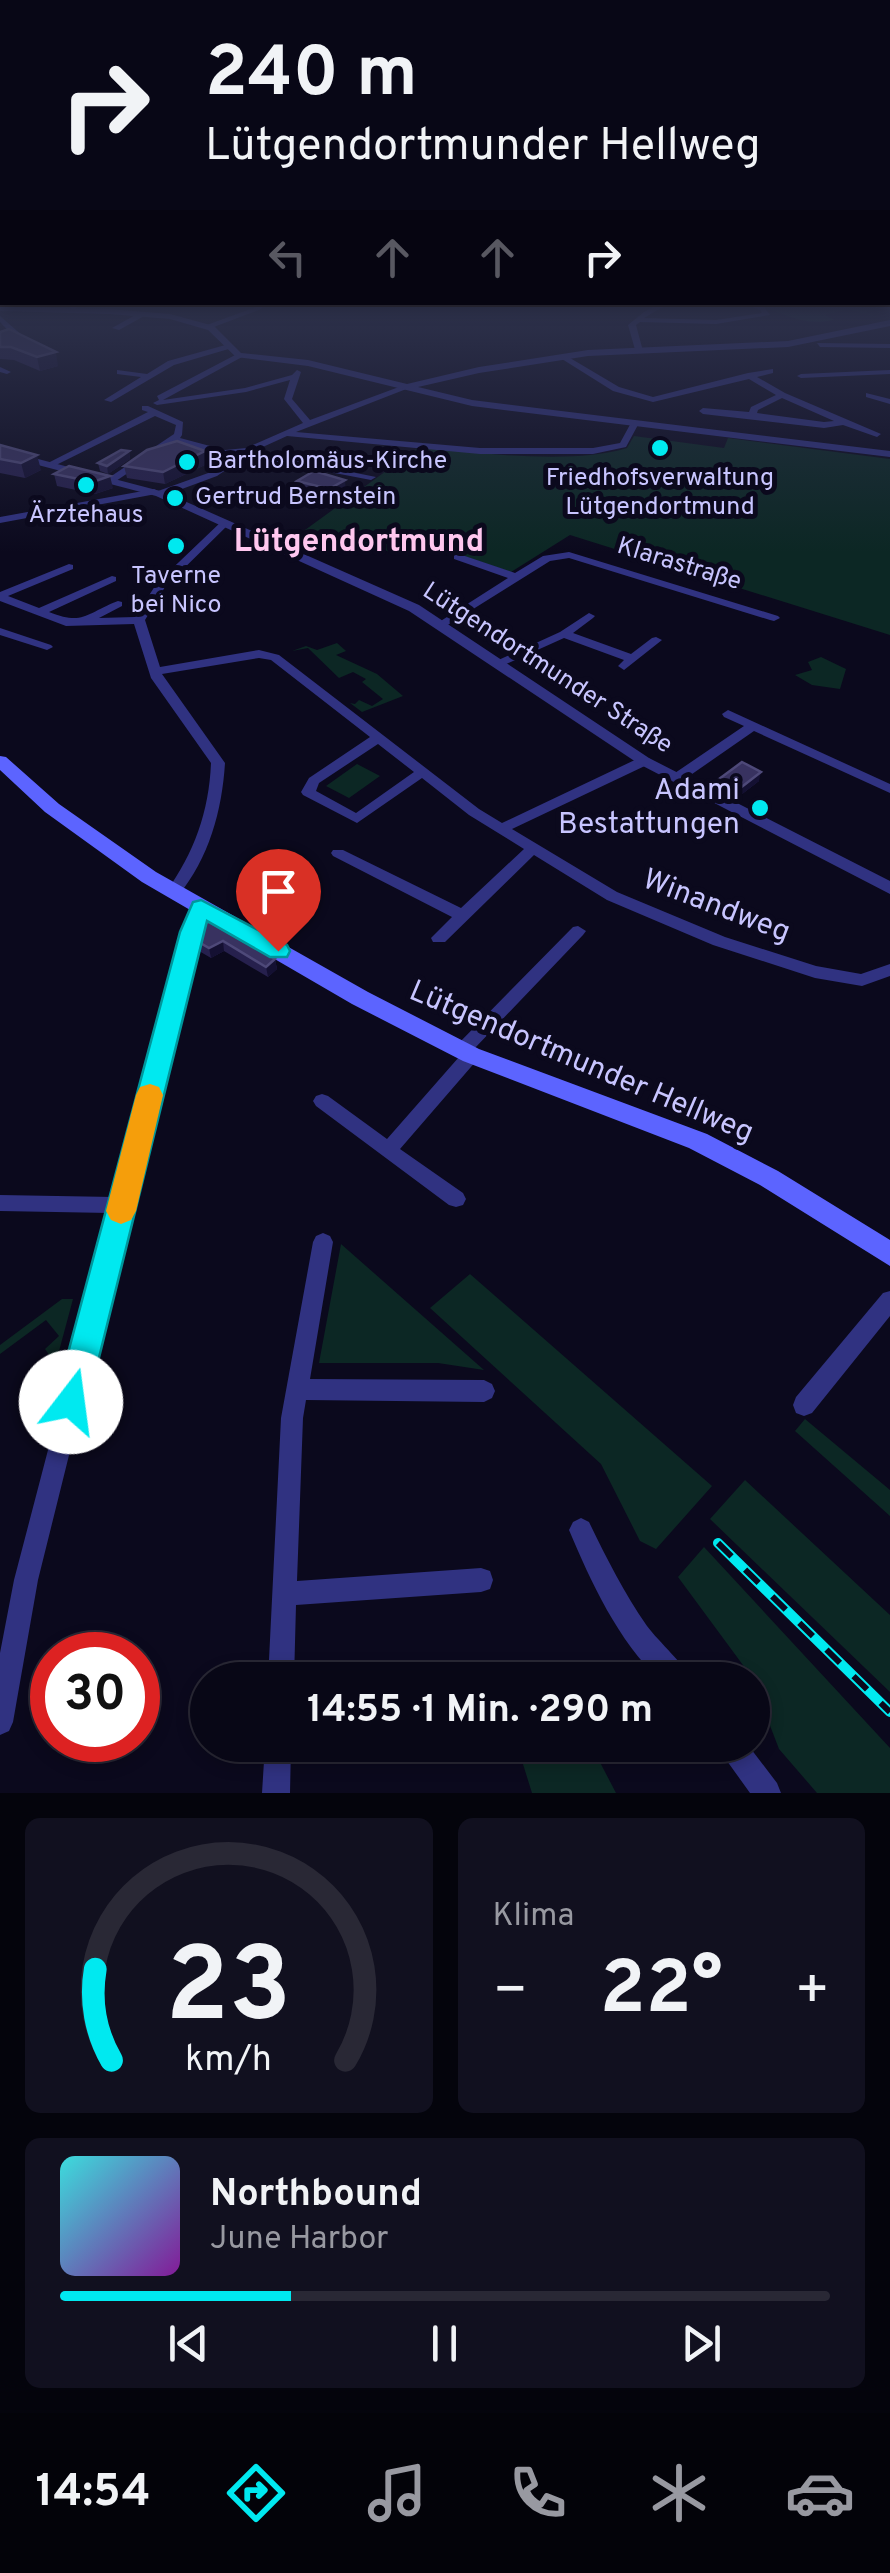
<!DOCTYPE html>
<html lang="de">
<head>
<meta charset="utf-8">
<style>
	body { margin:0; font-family:Overpass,sans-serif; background:#11101f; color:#f1f3f6; height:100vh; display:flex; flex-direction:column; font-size:38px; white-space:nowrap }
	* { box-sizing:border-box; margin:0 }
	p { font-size:32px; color:#9899a1 }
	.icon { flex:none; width:55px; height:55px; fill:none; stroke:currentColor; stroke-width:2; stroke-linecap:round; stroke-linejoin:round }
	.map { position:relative; height:1793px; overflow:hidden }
	.sheet { display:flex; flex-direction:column; gap:25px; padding:25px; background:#04040c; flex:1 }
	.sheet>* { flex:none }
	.hud { position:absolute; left:0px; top:0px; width:890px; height:305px; box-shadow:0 5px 15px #0003,0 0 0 2px #292835; background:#080716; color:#f1f3f6; overflow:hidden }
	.speed { position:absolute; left:30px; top:1632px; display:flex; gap:20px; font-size:50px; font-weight:700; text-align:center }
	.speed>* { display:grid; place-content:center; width:130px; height:130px; border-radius:50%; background:#080716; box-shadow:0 5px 15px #0003,0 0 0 2px #292835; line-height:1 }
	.speed .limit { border:15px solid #d22; background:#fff; color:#111 }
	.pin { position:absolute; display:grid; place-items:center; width:85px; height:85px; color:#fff; margin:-102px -42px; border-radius:50% 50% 50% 0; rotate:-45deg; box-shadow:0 0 10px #0007 }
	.pin .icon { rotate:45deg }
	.me { position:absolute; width:110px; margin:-55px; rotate:15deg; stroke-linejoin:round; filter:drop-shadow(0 0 8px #0008) }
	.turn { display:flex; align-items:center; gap:35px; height:210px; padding:0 40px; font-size:45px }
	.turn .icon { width:130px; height:130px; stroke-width:2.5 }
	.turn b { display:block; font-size:70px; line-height:85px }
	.lanes { display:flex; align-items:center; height:95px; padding:0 40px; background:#0003; justify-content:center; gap:50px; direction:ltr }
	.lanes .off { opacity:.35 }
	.big { font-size:75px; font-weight:700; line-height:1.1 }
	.sheet .card { flex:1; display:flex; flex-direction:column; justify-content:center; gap:15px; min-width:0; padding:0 35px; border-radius:15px; background:#11101f }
	.sheet .dial { align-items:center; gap:0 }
	.dial svg { height:260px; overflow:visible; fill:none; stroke:#292835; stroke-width:7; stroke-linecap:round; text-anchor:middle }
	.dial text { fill:#f1f3f6; stroke:none }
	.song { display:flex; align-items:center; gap:30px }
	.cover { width:120px; height:120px; border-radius:15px; background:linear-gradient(135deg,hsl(180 70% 55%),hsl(290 70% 35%)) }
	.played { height:10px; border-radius:5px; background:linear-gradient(90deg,#00e9f0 30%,#292835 30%) }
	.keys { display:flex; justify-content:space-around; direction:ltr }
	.heat { display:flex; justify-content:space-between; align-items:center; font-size:55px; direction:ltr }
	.sheet .tiles { flex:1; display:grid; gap:25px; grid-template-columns:1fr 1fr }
	.card:last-child { grid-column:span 2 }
	.trip { position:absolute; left:190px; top:1662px; width:580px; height:100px; border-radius:50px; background:#080716; box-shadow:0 5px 15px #0003,0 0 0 2px #292835; font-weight:700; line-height:100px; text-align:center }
	.dock { display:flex; height:160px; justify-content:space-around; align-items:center; background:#030309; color:#9899a1 }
	.dock .icon { width:70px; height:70px }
	.dock .selected { color:#00e9f0 }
	.dock b { font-size:45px; color:#f1f3f6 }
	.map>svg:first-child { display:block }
	.green { fill:#0c2724 }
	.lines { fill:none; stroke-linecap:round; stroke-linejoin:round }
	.minor { fill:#303281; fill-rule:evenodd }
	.tertiary { fill:#303281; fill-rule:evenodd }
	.secondary { fill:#5c64ff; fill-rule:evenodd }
	.rail-casing { stroke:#00e9f0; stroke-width:10 }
	.rail { stroke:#0b091d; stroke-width:6; stroke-dasharray:19; stroke-linecap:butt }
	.wall { fill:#26204d }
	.shaded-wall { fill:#141032 }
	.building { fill:#383260; stroke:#4e4979; stroke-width:2.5 }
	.route { fill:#00e9f0; stroke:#00979c; stroke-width:2.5 }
	.slow { fill:#f59e0b }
	.poi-dot { fill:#00e9f0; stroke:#0b091d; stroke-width:4 }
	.labels { text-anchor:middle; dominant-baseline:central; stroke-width:10; stroke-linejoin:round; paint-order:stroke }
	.far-poi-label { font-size:25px; fill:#c8c5ff; stroke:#0b091d }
	.far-street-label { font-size:25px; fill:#c8c5ff; stroke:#0b091d }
	.poi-label { font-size:30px; fill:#c8c5ff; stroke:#0b091d; text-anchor:end }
	.street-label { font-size:30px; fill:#c8c5ff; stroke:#0b091d }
	.far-district-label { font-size:32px; font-weight:bold; fill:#ffc7ef; stroke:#0b091d }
</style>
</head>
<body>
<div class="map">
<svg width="890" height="1793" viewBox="0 0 890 1793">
	<rect width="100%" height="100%" fill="#0b091d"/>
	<path class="green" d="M753 303H878L868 305 876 309 866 313 883 319 848 309 825 315 834 320C803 327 780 312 753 303Z
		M634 436 724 448 728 438 890 459V635L570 535 511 572 432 545 406 556 305 530 419 447C476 453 574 465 627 448Z
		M337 643 346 651 336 655 377 674 403 696 362 712 350 703 355 704 359 700 372 706 383 699 362 682 366 679 353 672 339 678 308 648 292 651 306 646 317 650Z
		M821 657 846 669 840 689 812 685 795 675 812 670 808 662Z
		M357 764 380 776 349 798 326 786Z
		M341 1244 484 1370 438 1363H319Z
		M470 1274 712 1486 656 1549 640 1541 601 1464 430 1308Z
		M62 1299H73L47 1396 34 1402 23 1387 54 1362 45 1349 59 1336 46 1320 0 1354V1345Z
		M805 1419 890 1490V1516L795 1431Z
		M745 1480 890 1615V1692L710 1519Z
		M704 1547 890 1748V1793H817L779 1749 751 1676 678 1577Z
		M517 1745H591L616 1793H532Z"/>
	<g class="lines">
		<path class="minor" d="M75 302H82L72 312H68Z
			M259 302H266L261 309 211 328 204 326 256 307Z
			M662 302H671L644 318 716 320 762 313 760 310 740 302H751L765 308 770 315 716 324 640 322 636 325 643 351 636 353 628 325 644 312Z
			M139 313 146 315 119 330 112 328Z
			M0 316 24 337V341H18L0 322Z
			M817 343 890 344V348L820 347Z
			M229 344 232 348 174 365 111 402 104 400 141 377 117 374V370L147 374 168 361Z
			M239 353 242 357 163 400 245 388 292 375 297 370 301 372 292 399 310 420 407 384 414 386 296 432 480 448H593L620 443 632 421 639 423 626 447 593 454H480L287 436 252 452 376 477 371 480 246 456 217 476 163 496 156 494 0 523V517L154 489 158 491 211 472 238 454 225 456 174 442 116 481H110V477L174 434 176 425 155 416 52 467 44 465 148 412 142 410V406H148L183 422 182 435 180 438 225 450 246 448 303 423 284 399 290 380 246 392 157 405 153 403 159 400 157 396Z
			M565 355 619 387 653 397 748 373 773 369V373L757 377 785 393 881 434 877 437 843 425 824 428 703 414 699 411 703 408 749 412 751 407 776 395 749 379 653 402 613 391 562 359ZM782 398 834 421 824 422 757 413 758 410Z
			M0 367 11 372 7 374 0 372Z
			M890 370V374L801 378 797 376 801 374Z
			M866 393 890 399V404L866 397Z
			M223 520 231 522 165 587 145 620 160 667 259 650 279 655 479 809 502 823 639 758H649L651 761 649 764 512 829 617 892 725 937 816 966 861 974 890 964V976L862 986 815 978 713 945 607 900 534 855 445 942H433L431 938 452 917 333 856 331 853 333 850H343L461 908 524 849 469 815 422 778 357 823 303 795 301 792 309 778 370 737 271 660 259 658 162 674 225 763C222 811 209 858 178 896H168L166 892C194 853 209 812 211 763L151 678 134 624 66 626 0 601V592L69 564 73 565V569L8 596 39 608 112 576 116 577V581L49 612C84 626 86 613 118 601L122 602V606L99 618 135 617 157 583ZM378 744 414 772 356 813 316 791 319 783Z
			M569 552 778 616 780 618 774 621 770 620 569 558 550 561 446 626H438L436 624 508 578 454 559V555H462L515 573 543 556Z
			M589 613 595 616 593 618 573 633 631 654 652 638 656 637 662 640 624 670 618 666 624 660 564 638 504 665H496L494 662 560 632Z
			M0 628 51 645 53 647 47 650 0 635Z
			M728 710 890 784V793L754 731 682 781H672L670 778 672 775 744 726 724 717 722 714Z
			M201 902 209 907 199 932 38 1580 13 1722 9 1731 0 1735V1653L14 1580 110 1213 0 1211V1195L114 1197 183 932 193 907Z
			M578 926 586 931 583 935 474 1049 480 1055 477 1060 400 1149 463 1193 466 1199 463 1205 456 1207 449 1205 316 1106 313 1101 316 1096 322 1094 328 1096 387 1139 459 1057 453 1051 456 1046 573 927Z
			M323 1233 330 1236 333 1242 310 1379 484 1380 492 1384 495 1391 492 1398 484 1402 306 1400 303 1418 297 1581 481 1568 490 1571 493 1580 490 1589 481 1592 296 1605 294 1680H268L281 1418 313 1242 316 1236Z
			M890 1291V1316L812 1413 804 1416 796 1413 793 1405 796 1397 883 1293Z
			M581 1518 589 1522C606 1557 624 1593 647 1626 659 1642 685 1665 692 1680H660C618 1641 591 1582 569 1530L573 1522Z
			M265 1745H291L290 1793H262Z
			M718 1745H748L777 1783 781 1793H750L722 1754Z"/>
		<path class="tertiary" d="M0 307 109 309 170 314 214 326 241 353 308 360 407 384 479 367 588 350 788 341 890 320V326L788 347 588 356 479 373 418 387 472 400 890 451V457L472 406 308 366 236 357 208 330 170 319 109 314 0 311Z
			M0 449 164 492 419 605 649 758 890 881V894L639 764 409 611 156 496 0 455Z"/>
		<path class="secondary" d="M0 756 6 757 59 804 156 872 368 992 479 1049 707 1134 778 1171 890 1240V1266L760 1185 689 1148 463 1061 352 1004 142 882 45 812 0 770Z"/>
		<g class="rail-casing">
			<path id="rail" d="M718 1543 890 1712"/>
		</g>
		<use href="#rail" class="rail"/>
	</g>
	<path class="wall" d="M0 332 58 366 40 371 14 360 0 359Z
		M0 445 41 470 25 478 0 473Z
		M129 451 130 459 108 474 100 471 98 463Z
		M207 464 165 484 127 478 124 466Z
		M69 466 113 488 95 494 57 486 54 474Z
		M297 481 346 492 330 501 298 493Z
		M719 779 759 781 737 798 717 788Z
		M203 924 275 959 277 969 268 977 224 951 211 958 199 951 197 941Z"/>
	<path class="shaded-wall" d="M56 352 58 366 40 371 37 357Z
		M129 451 130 459 108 474 107 466Z
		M205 451 207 464 165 484 163 472Z
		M37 455 41 470 25 478 21 463Z
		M110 476 113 488 95 494 93 482Z
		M345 480 346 492 330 501 329 489Z
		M761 772 759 781 737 798 739 789Z
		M223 941 224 951 211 958 209 948Z
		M275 959 277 969 268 977 266 967Z"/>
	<path class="building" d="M9 329 56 352 37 357 11 347H0V332Z
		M177 441 205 451 163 472 124 466 147 450Z
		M0 445 37 455 21 463 0 459Z
		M121 450 129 451 107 466 98 463Z
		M69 466 110 476 93 482 54 474Z
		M314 471 345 480 329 489 297 481Z
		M742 762 761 772 739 789 719 779Z
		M209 922 275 959 266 967 223 941 209 948 197 941 203 924Z"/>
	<linearGradient id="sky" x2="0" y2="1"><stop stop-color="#060510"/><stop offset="0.55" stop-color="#2e324c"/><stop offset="1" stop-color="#2e324c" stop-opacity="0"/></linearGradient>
	<rect width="890" height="552" fill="url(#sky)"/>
	<path class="route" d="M201 900 287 945 290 951 287 957H270L207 921 88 1402 83 1414 71 1419 60 1414 55 1402 180 932 193 902Z"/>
	<path class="slow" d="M150 1084 159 1087 163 1095 136 1211 131 1220 121 1224 111 1220 106 1211 136 1095 140 1087Z"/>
	<g class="poi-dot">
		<circle cx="660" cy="448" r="10"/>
		<circle cx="187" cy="462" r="10"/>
		<circle cx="86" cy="485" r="10"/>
		<circle cx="175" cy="498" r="10"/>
		<circle cx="176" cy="546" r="10"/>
		<circle cx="760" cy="808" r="10"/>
	</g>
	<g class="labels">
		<g class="far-poi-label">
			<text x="207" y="462" text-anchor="start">Bartholomäus-Kirche</text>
			<text x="660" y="479">Friedhofsverwaltung<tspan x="660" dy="29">Lütgendortmund</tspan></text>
			<text x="195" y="498" text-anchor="start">Gertrud Bernstein</text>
			<text x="86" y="516">Ärztehaus</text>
			<text x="176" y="577">Taverne<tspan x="176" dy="29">bei Nico</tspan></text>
		</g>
		<g class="far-street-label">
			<text transform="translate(679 565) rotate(17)">Klarastraße</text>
			<text transform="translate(547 669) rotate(33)">Lütgendortmunder Straße</text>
		</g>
		<g class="poi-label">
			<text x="740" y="791">Adami<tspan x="740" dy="34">Bestattungen</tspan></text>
		</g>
		<g class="street-label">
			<text transform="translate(716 907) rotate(21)">Winandweg</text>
			<text transform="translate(581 1063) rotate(23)">Lütgendortmunder Hellweg</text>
		</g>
		<g class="far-district-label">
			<text x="359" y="543">Lütgendortmund</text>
		</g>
	</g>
</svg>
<div class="speed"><div class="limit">30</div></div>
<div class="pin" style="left:278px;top:951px;background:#d93025"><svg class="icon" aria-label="arrive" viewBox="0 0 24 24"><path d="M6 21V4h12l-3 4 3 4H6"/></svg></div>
<svg class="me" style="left:71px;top:1402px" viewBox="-20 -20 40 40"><circle r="19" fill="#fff"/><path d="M0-13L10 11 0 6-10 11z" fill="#00e9f0"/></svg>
<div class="trip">14:55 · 1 Min. · 290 m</div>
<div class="hud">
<div class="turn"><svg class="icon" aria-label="right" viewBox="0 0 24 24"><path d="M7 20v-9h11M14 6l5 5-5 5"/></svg><div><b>240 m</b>Lütgendortmunder Hellweg</div></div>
<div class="lanes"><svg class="icon off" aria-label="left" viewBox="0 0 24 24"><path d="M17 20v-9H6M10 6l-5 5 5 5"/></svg><svg class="icon off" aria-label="ahead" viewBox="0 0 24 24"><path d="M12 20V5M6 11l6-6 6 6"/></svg><svg class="icon off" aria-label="ahead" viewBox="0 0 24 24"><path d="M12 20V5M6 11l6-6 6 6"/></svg><svg class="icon" aria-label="right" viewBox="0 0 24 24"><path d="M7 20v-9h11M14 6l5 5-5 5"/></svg></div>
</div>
</div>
<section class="sheet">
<div class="tiles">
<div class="card dial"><svg viewBox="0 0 100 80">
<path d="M14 69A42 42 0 1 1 86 69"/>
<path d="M14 69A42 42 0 0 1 9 41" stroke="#00e9f0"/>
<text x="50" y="56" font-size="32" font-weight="700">23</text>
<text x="50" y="72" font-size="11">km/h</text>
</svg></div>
<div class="card"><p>Klima</p>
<div class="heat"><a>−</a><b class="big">22°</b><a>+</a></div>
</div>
<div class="card">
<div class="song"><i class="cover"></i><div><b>Northbound</b><p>June Harbor</p></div></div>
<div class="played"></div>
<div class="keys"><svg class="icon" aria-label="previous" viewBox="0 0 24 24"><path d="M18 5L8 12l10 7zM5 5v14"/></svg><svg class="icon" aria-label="pause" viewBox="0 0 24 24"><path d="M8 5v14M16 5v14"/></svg><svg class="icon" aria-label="next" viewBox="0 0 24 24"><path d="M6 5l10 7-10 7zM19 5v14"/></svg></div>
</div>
</div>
</section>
<nav class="dock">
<b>14:54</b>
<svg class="icon selected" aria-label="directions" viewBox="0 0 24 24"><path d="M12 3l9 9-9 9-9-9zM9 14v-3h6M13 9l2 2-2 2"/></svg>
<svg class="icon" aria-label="music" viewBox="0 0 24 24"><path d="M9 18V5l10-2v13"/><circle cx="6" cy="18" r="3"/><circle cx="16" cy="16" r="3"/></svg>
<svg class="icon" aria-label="phone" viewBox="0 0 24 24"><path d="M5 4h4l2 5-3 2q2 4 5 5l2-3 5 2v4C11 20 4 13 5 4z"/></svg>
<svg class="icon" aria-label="climate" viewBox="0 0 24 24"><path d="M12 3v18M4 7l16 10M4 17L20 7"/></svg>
<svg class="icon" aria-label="car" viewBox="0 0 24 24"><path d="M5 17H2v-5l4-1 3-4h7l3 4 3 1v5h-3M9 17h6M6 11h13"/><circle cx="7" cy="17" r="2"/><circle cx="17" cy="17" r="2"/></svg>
</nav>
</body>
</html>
